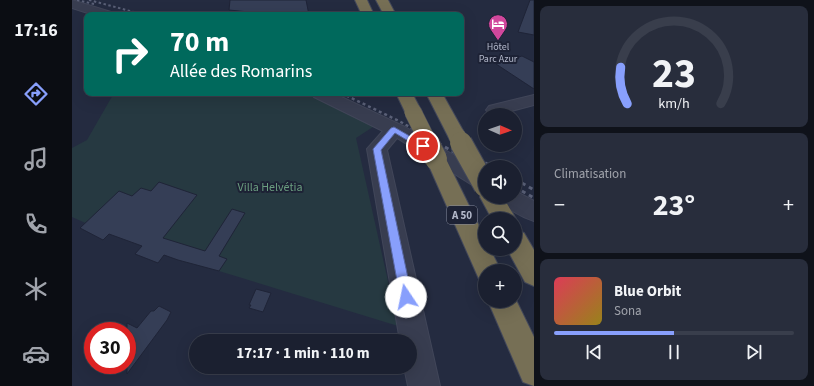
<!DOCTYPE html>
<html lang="fr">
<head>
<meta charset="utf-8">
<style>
	body { margin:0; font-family:"Source Sans 3",sans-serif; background:#282d3c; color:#f1f3f6; height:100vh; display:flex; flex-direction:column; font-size:15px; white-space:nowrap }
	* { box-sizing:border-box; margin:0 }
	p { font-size:13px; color:#a0a3ab }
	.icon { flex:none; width:22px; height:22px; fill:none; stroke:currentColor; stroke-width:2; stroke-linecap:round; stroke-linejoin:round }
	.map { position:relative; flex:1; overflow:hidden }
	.panel { display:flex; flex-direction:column; gap:6px; padding:6px; background:#0f121a; width:280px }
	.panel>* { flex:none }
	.banner { position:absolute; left:12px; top:12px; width:380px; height:84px; border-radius:8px; box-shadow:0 4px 16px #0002,0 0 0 1px #393e4c; background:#00695c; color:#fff; overflow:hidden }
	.needle { width:26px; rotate:92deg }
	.buttons { position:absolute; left:406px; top:108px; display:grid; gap:8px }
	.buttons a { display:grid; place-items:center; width:44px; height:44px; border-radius:50%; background:#1b2030; box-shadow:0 4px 16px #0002,0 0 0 1px #393e4c; font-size:20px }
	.speed { position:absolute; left:12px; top:322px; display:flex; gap:8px; font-size:20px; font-weight:700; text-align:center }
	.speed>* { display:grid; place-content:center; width:52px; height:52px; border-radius:50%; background:#1b2030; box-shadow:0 4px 16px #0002,0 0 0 1px #393e4c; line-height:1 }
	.speed .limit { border:6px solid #d22; background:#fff; color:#111 }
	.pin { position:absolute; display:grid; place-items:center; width:34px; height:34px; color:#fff; margin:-17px; border:2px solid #fff; border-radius:50%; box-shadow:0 1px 4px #0007 }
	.me { position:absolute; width:44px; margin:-22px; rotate:349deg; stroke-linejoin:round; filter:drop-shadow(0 0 3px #0008) }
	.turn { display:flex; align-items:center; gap:14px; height:84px; padding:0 20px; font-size:18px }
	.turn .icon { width:52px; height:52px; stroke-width:2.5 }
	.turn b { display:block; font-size:28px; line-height:34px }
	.big { font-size:30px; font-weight:700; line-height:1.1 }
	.panel .card { flex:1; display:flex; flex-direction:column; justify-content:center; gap:6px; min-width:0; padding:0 14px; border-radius:8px; background:#282d3c }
	.panel .dial { align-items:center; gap:0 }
	.dial svg { height:104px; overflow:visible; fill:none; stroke:#393e4c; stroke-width:7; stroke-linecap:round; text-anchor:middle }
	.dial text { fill:#f1f3f6; stroke:none }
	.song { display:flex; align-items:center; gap:12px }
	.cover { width:48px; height:48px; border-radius:6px; background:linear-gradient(135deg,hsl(350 70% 55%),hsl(50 70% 35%)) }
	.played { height:4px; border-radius:2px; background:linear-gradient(90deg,#889ffc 50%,#393e4c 50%) }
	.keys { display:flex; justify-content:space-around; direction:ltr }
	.heat { display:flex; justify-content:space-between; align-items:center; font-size:22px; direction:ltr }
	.trip { position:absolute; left:117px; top:334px; width:228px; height:40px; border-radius:20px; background:#1b2030; box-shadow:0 4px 16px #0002,0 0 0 1px #393e4c; font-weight:700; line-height:40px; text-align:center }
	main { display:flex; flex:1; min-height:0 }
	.menu { display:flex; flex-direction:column; width:72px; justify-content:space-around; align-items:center; background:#0b0d13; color:#a0a3ab }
	.menu .icon { width:28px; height:28px }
	.menu .current { color:#889ffc }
	.menu b { font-size:18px; color:#f1f3f6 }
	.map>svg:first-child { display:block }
	.green { fill:#263941 }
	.building { fill:#353e56; stroke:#1f2437 }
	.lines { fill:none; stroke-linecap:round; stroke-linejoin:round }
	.minor-casing { stroke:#414659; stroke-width:2 }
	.highway-casing { stroke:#43485b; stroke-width:2 }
	.path { stroke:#3f5259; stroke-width:1.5; stroke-dasharray:2 2; stroke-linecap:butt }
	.minor { fill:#383d50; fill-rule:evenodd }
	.highway { fill:#766f55; fill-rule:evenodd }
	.rail-far2 { stroke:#5a6077; stroke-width:2; stroke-dasharray:2.5 2.5; stroke-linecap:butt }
	.rail-far1 { stroke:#5a6077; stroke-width:2.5; stroke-dasharray:3 3; stroke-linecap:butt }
	.rail { stroke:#5a6077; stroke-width:3; stroke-dasharray:4 4; stroke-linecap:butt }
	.highway-bridge-far1-casing { stroke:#43485b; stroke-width:18; stroke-linecap:butt }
	.highway-bridge-casing { stroke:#43485b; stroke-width:24; stroke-linecap:butt }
	.highway-bridge-far1 { stroke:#766f55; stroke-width:17 }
	.highway-bridge { stroke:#766f55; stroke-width:22 }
	.route { fill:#889ffc; stroke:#5867a4 }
	.labels { text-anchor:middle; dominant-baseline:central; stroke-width:4; stroke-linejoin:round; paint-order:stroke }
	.far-poi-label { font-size:10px; fill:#b4b9cb; stroke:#1d2235 }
	.shield { fill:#1d2235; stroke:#878c9e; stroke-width:1 }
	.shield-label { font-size:11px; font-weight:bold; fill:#b4b9cb }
	.park-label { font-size:12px; fill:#6a9d7f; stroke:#1d2235 }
</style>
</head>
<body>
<main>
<nav class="menu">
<b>17:16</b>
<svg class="icon current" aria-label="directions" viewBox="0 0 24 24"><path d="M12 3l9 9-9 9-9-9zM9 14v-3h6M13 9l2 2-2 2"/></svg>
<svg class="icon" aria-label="music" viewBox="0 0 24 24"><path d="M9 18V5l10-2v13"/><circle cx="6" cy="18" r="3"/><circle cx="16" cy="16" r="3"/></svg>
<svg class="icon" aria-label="phone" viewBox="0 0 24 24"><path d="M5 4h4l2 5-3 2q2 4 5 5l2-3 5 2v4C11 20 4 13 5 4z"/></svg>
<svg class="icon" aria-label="climate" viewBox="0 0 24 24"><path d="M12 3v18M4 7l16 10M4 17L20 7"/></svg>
<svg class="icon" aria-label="car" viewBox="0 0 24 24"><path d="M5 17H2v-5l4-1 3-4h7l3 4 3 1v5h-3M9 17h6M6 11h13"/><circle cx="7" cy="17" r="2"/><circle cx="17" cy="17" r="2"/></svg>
</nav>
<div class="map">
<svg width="462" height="386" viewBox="0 0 462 386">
	<rect width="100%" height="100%" fill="#242b40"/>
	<path class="green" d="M42 93H242L304 125 284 138 326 326 147 271 106 260 36 233 0 217V148L15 140Z"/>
	<path class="building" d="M158 0H234L237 15H175V13L177 12 157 10Z
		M458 0H462V35L446 32Z
		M450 56 462 62V89L424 64Z
		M87 182 125 195 91 238 133 251 160 209 173 213 147 256 155 259 147 271 106 260 92 255 86 263 63 254 70 246 37 234 31 240 8 228 47 191 60 196 69 188 79 191Z
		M184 289 199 293 191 312 177 308 179 305H177Z
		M87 306 99 312 95 320 55 374V323L65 328 79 311H82Z"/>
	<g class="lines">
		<g class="minor-casing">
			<path id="minor" d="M0 0 39 12 41 15H22L0 8Z
				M240 93H261L333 127 413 173V191L405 188 325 138 315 150 368 386H336L332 367H338V341H328L295 149 311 131 242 97Z
				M462 95V105L424 115 417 114 414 110 417 106Z
				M443 191 462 201V221C450 217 432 208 426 197H443Z"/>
		</g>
		<g class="highway-casing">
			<path id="highway" d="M283 0H295L302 15H290Z
				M304 0H316L324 15H312Z
				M324 93H340L350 112 347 116 341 117 335 116Z
				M354 93H370L394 136 392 140 385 142 378 140Z
				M364 152 371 154 374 159 413 238V249H418L429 271H413V281L407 279 354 159 357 154Z
				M411 191H413V197H431L444 219 443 220V219H420L408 197Z
				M443 230 452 233 462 250V286L453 282 435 249H443Z
				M443 298 462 337V386L451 382 416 301H443Z"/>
		</g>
		<path class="path" d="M145 15 152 12"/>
		<use href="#minor" class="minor"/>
		<use href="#highway" class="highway"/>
		<path class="rail-far2" d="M5 0 22 4
			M17 0 73 15"/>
		<path class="rail-far1" d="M269 93 327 121 368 144"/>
		<path class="rail" d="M366 143 413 170
			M406 159 421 167
			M443 179 462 190
			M443 187 462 198"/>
		<g class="highway-bridge-far1-casing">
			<path id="highway-bridge-far1" d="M341 112 357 144
				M385 136 390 144"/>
		</g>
		<g class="highway-bridge-casing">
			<path id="highway-bridge" d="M356 143 364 159
				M389 143 413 186"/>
		</g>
		<use href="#highway-bridge-far1" class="highway-bridge-far1"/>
		<use href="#highway-bridge" class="highway-bridge"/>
	</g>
	<path class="route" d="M322 127 355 146 351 149 348 148 323 133 309 150 340 297 338 301 334 303 330 301 328 297 301 149 319 128Z"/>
	<defs>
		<g id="hotel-pin" transform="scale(1)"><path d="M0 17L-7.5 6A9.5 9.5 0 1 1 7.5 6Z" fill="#d1479c" stroke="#1d2235"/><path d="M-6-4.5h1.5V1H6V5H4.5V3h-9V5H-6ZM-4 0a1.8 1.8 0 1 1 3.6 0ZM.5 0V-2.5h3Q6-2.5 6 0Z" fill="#fff"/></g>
	</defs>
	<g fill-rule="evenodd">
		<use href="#hotel-pin" x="426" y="24"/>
	</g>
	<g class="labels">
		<g class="far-poi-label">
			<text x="426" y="47">Hôtel<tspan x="426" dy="12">Parc Azur</tspan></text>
		</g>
		<rect class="shield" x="375" y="206" width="30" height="18" rx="3"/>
		<g class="shield-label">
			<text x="390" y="215">A 50</text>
		</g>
		<g class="park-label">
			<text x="198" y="187">Villa Helvétia</text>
		</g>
	</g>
</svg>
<div class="buttons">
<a><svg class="needle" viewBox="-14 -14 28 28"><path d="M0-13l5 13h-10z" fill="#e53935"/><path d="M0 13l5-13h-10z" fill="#a0a3ab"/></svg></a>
<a><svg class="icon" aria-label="sound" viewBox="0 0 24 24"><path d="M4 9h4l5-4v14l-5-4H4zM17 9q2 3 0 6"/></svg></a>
<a><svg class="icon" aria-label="search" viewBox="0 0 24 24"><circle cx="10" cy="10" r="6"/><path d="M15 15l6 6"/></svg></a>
<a>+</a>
</div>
<div class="speed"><div class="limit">30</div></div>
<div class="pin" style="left:351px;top:146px;background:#d93025"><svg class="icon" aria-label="arrive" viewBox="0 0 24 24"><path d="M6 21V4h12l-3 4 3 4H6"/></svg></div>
<svg class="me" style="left:334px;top:297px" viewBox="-20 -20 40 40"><circle r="19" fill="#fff"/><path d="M0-13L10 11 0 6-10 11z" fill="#889ffc"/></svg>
<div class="trip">17:17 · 1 min · 110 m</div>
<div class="banner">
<div class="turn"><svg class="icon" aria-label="right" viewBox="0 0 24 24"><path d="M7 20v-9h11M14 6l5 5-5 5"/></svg><div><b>70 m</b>Allée des Romarins</div></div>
</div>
</div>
<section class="panel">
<div class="card dial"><svg viewBox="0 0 100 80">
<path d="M14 69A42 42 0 1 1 86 69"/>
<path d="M14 69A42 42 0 0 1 9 41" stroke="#889ffc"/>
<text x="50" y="56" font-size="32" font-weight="700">23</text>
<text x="50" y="72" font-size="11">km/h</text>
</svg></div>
<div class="card"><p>Climatisation</p>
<div class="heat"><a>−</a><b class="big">23°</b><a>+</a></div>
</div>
<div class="card">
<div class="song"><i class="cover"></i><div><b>Blue Orbit</b><p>Sona</p></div></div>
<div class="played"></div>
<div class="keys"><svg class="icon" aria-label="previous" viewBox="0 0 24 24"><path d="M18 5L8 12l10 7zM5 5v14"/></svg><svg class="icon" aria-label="pause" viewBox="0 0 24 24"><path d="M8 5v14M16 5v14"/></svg><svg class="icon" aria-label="next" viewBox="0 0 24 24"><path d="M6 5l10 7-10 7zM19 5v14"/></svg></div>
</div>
</section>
</main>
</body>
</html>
